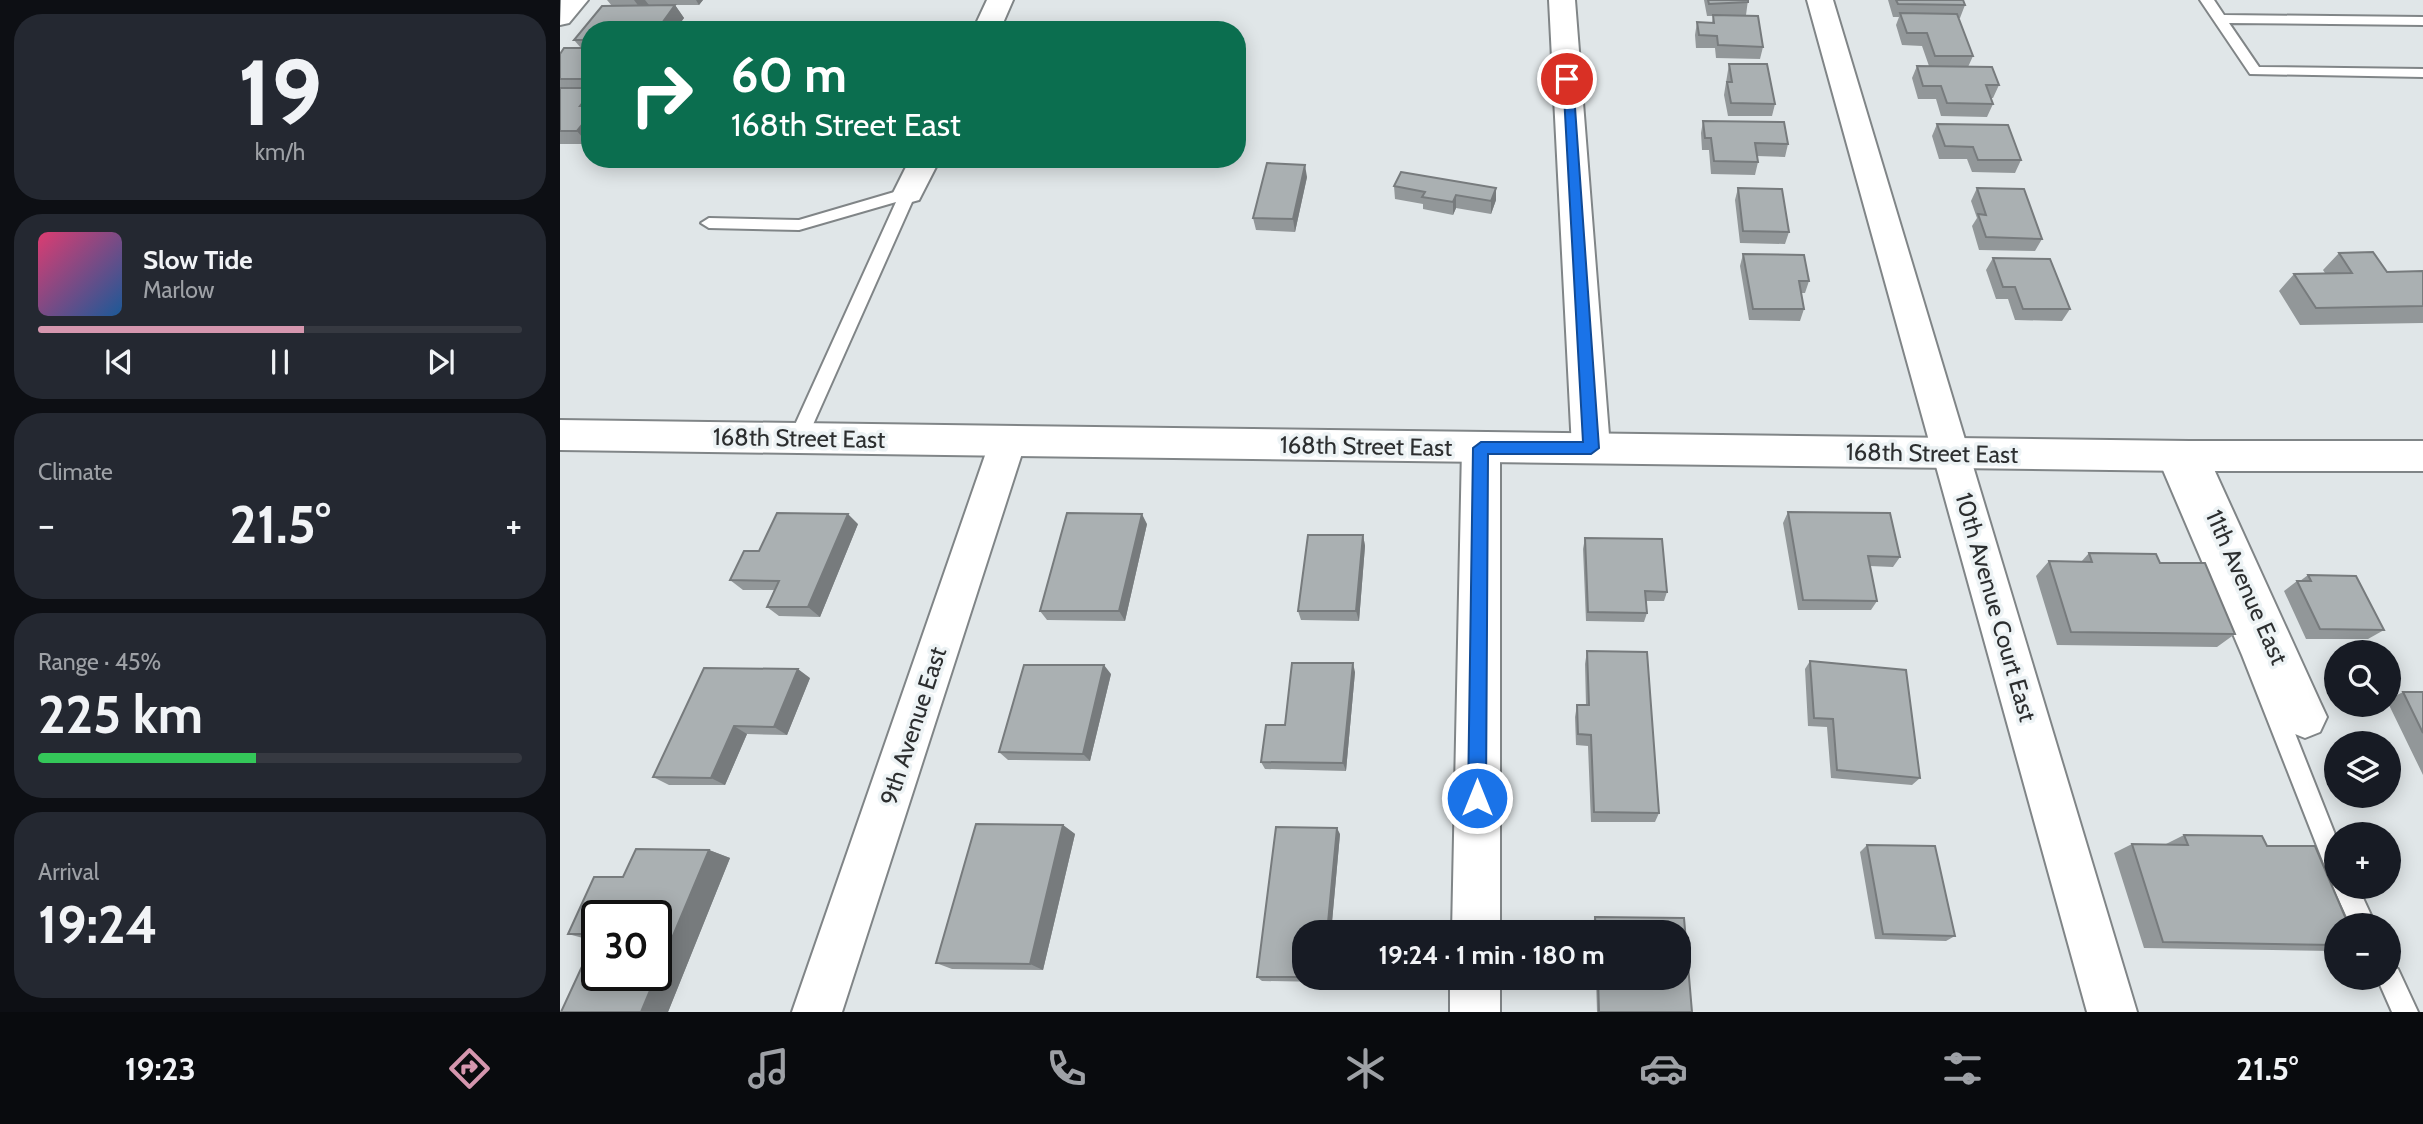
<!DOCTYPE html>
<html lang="en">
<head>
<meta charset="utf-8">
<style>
	body { margin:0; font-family:Cabin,sans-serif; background:#242831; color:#f1f3f6; height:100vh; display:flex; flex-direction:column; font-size:26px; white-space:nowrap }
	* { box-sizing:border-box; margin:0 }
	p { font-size:23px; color:#9ea1a6 }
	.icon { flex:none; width:38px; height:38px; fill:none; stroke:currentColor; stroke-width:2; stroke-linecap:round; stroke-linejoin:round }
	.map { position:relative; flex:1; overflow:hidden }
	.side { display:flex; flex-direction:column; gap:14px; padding:14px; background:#0d0f14; width:560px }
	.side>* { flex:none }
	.hud { position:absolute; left:21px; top:21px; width:665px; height:147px; border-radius:28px; box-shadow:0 4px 18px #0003; background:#0b6e4f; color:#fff; overflow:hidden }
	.fabs { position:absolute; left:1764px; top:640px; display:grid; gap:14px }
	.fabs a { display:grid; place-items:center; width:77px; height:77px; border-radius:50%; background:#171b24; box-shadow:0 4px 18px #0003; font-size:35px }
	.speed { position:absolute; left:21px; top:900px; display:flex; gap:14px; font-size:35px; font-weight:700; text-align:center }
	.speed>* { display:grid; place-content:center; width:91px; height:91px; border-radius:50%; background:#171b24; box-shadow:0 4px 18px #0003; line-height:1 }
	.speed .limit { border:4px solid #111; border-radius:10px; background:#fff; color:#111 }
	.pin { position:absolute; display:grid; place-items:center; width:60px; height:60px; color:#fff; margin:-30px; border:4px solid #fff; border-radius:50%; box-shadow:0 2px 7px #0007 }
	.me { position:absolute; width:77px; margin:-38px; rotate:0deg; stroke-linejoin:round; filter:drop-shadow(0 0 5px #0008) }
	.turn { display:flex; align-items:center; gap:24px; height:147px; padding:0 35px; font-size:32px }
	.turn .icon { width:91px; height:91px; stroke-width:2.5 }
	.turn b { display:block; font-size:49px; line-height:60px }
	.big { font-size:52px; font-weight:700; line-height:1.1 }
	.side .widget { flex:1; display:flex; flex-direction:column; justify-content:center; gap:10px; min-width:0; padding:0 24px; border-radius:28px; background:#242831 }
	.side .dial { align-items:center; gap:0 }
	.dial b { font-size:91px; line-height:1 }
	.song { display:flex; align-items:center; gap:21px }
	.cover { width:84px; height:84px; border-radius:10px; background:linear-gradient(135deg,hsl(340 70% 55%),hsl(210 70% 35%)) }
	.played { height:7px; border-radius:4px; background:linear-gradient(90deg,#d596ae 55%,#363941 55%) }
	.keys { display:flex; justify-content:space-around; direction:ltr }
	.heat { display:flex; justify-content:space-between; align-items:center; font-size:38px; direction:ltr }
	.charge { height:10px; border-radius:5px; background:linear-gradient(90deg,#34c759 45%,#363941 0) }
	.trip { position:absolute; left:732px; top:920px; width:399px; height:70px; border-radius:28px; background:#171b24; box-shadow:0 4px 18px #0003; font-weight:700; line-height:70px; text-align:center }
	.menu { display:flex; height:112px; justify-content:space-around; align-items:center; background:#090b0e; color:#9ea1a6 }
	.menu .icon { width:49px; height:49px }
	.menu .active { color:#d596ae }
	.menu b { font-size:32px; color:#f1f3f6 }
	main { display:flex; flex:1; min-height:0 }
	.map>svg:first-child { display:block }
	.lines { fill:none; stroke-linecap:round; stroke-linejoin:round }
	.lane-casing { stroke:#808587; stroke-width:4 }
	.street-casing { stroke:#808587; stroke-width:4 }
	.secondary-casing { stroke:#808587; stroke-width:4 }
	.lane { fill:#fff; fill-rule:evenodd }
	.street { fill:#fff; fill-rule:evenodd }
	.secondary { fill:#fff; fill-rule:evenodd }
	.wall { fill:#929799 }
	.shaded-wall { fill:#777b7d }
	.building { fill:#aab0b2; stroke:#777b7d; stroke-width:2 }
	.route { fill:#1a73e8; stroke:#114b97; stroke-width:2 }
	.labels { text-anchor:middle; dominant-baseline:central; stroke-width:7; stroke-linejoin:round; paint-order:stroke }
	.street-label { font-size:24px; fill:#2c2e2f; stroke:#edf3f5 }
</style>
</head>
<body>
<main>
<section class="side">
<div class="widget dial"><b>19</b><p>km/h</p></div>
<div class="widget">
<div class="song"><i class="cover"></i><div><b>Slow Tide</b><p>Marlow</p></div></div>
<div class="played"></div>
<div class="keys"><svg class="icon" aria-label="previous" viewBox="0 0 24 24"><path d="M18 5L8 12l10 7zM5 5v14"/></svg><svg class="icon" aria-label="pause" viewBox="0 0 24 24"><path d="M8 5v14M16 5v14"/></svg><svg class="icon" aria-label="next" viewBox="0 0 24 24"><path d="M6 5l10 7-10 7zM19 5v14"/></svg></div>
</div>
<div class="widget"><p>Climate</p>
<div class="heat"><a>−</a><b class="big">21.5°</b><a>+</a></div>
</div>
<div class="widget"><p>Range · 45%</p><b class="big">225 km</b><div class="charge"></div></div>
<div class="widget"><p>Arrival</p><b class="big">19:24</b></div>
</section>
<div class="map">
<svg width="1863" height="1012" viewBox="0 0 1863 1012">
	<rect width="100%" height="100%" fill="#e0e6e8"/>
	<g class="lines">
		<g class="lane-casing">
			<path id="lane" d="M1640 0H1654L1664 15 1863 17V25L1669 23 1699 67 1863 69V77L1690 74Z
				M348 188 356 193 247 438 245 443 238 445 231 443 229 438 336 202 239 230 149 228 141 223 149 218 239 220Z
				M1606 448 1613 451 1615 456 1704 655 1776 837V878L1768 874 1682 655 1597 456 1599 451Z
				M1776 879V887H1798L1816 926H1791L1773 887Z
				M1829 966 1838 969 1858 1012H1832L1817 978H1829Z"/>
		</g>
		<g class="street-casing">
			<path id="street" d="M28 0 9 23 0 25 1 0Z
				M427 0H453L440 30H413Z
				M989 0H1015L1050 448 1044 459 1031 463 1018 459 1012 448Z
				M1247 0H1273L1577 1012H1527Z
				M350 159H380L359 200 348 203 337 200 333 193Z
				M448 426 461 431 466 441 282 1012H232L430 441 435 431Z
				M921 433 934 437 940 448V933H892L902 448 908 437Z
				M1629 441 1642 445 1648 456 1760 702 1767 717 1760 732 1745 738 1730 732 1610 456 1616 445Z
				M890 978H940V1012H890Z"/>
		</g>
		<g class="secondary-casing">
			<path id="secondary" d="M0 420 1629 441H1863V471H1629L0 450Z"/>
		</g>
		<use href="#lane" class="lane"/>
		<use href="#street" class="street"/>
		<use href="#secondary" class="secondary"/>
	</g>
	<path class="wall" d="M47 0H143L139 5H89H115L124 18 115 30H30V142L28 144H0V79L21 48 14 40 52 6Z
		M1144 0H1188L1186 15H1169L1203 47 1200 59 1156 58 1155 48H1136L1135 35 1137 22 1152 23 1153 16H1147Z
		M1328 0H1403L1405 5 1400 18H1398L1413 56 1408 67 1439 85 1433 98H1430L1433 104 1427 117 1381 116 1376 99H1358L1352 78 1357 66H1369L1362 46 1342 45 1336 25 1339 17H1333Z
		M1169 64 1215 104 1212 116H1168L1164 95Z
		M1143 121 1228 144 1225 157 1197 156 1198 162 1195 175 1151 174 1149 150H1142L1141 133Z
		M1377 124 1461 160 1455 173 1412 172 1407 159H1379L1372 136Z
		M747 177 735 232 696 230 693 218Z
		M834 186 936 188V200L931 214 896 208 893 215 863 209V204L835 199Z
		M1178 188 1229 232 1225 244 1180 243 1175 200Z
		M1417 188 1482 239 1475 251 1419 250 1412 226 1417 218 1411 201Z
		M1779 253 1827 272 1863 271V323L1740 325 1719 291 1734 274 1765 273 1763 270Z
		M1183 254 1249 281 1245 293H1241L1244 309 1240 321 1189 320 1180 266Z
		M1433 258 1510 309 1502 321 1455 320 1448 299H1436L1426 270Z
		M1228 512 1340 557 1333 567 1310 566 1317 601 1311 610H1238L1223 523Z
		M298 524 260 617 219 616 207 607 214 590H183L170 580 199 551Z
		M587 524 565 621 487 620 480 611Z
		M803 535 805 546 799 621 741 620 738 611Z
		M1025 538 1107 592 1104 601H1086L1087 613 1084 622 1026 621 1023 549Z
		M1529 553 1600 563 1675 634 1657 647 1497 645 1476 576 1489 561 1521 562Z
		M1748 575 1824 630 1808 639H1746L1724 591 1737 581H1740Z
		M1027 651 1099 813 1095 822H1031L1028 746 1016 745 1015 717 1017 705H1026L1025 664Z
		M1250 661 1360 778 1352 785 1271 778 1267 727 1248 726 1245 669Z
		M795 672 786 771 705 769 701 762 725 725Z
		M551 674 530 761 448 760 439 752Z
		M250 678 227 735 187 734 165 785H109L93 777Z
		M1843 692H1863V775L1829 705V699Z
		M503 825 515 834 483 970 392 969 376 963Z
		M780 834 771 933H744V978H767V982L702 981 697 977Z
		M1624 835 1707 846 1776 926V950L1772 951 1584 948 1554 853 1572 844 1606 845V844Z
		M1307 845 1395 936 1386 941 1315 939 1300 852Z
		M149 850 170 858 108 1012H1L34 941 8 934 63 877Z
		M1035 917 1124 918 1132 1012H1037L1036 978H1118V933H1034L1033 922Z"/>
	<path class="shaded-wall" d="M74 0H85L89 5 83 12Z
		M136 0H143L139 5Z
		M115 5 124 18 115 30H97Z
		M30 93V142L28 144 17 131 20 106Z
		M745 165 747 177 735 232 733 219Z
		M936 188V200L931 214V201Z
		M896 195V208L893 215V202Z
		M288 514 298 524 260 617 248 607Z
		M582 514 587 524 565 621 559 611Z
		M803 535 805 546 799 621 796 611Z
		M793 663 795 672 786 771 783 763Z
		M544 665 551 674 530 761 523 754Z
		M238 669 250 678 227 735 214 727Z
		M174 726 187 734 165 785 151 778Z
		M503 825 515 834 483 970 470 964Z
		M777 828 780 834 771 933H767Z
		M149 850 170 858 108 1012H81Z"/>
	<path class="building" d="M1148 0H1188V2L1149 4Z
		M1336 0H1403L1405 5 1338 4Z
		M115 5 97 30H30V40H14L42 6Z
		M1340 13 1397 14 1413 56H1375L1367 33H1347Z
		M1153 15 1198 16 1203 47 1158 45 1157 36 1139 35 1137 22 1154 23Z
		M4 48H30V79H0V54Z
		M1169 64H1207L1215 104 1171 103 1167 82H1172Z
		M1357 66 1432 67 1439 85H1426L1433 104 1387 103 1381 86H1363Z
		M0 88H30V93L20 106H30V115L17 131H0Z
		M1143 121 1224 122 1228 144 1195 143 1198 162 1154 161 1151 138H1145Z
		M1377 124 1448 125 1461 160H1418L1413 147 1385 146Z
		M707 163 745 165 733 219 693 218Z
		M841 172 936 188 931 201 896 195 893 202 862 197 865 192 834 186Z
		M1178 188 1222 189 1229 232 1183 231Z
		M1417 188 1464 189 1482 239 1426 237 1418 214 1426 215Z
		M1813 252 1827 272 1863 271V306L1756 308 1734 274 1792 273 1779 253Z
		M1183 254 1244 255 1249 281H1239L1244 309H1193Z
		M1433 258 1490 259 1510 309H1463L1455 287H1443Z
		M1228 512 1330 513 1340 557 1308 556 1317 601 1243 600Z
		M217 513 288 514 248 607H207L219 581 170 580 184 551H199Z
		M507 513 582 514 559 611H480Z
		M748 535H803L796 611H738Z
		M1025 538 1102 539 1107 592 1085 591 1087 613 1028 612Z
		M1529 553 1596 554 1600 563H1645L1675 634 1511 632 1489 561 1532 562Z
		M1748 575 1796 576 1824 630 1760 629 1737 581H1751Z
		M1027 651 1087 652 1099 813 1034 812 1031 735 1018 734 1017 705H1029Z
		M1250 661 1346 670 1360 778 1277 770 1273 719 1254 718Z
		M732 663H793L783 763 701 762 706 725H725Z
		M464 665H544L523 754 439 752Z
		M144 668 238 669 214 727 174 726 151 778 93 777Z
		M1843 692H1863V733Z
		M416 824 503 825 470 964 376 963Z
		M716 827 777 828 767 933H744V977H697Z
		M1624 835 1702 836 1707 846H1755L1789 926H1776V945L1603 942 1572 844 1628 845Z
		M1307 845 1375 846 1395 936 1323 934Z
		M76 849 149 850 81 1012H1L37 934V975H96V915H37V934H8L34 877H63Z
		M1035 917 1124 918 1132 1012H1039L1038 978H1118V933H1036Z"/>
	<path class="route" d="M1003 77 1013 79 1039 448 1031 454H928L926 798 924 805 917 807 910 805 908 798 913 448 921 442H1023Z"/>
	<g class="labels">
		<g class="street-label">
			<text transform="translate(239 438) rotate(1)">168th Street East</text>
			<text transform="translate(806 446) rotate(1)">168th Street East</text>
			<text transform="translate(1372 453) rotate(1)">168th Street East</text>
			<text transform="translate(1687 587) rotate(66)">11th Avenue East</text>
			<text transform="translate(1436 607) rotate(74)">10th Avenue Court East</text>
			<text transform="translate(353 726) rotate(-72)">9th Avenue East</text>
		</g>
	</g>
</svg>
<div class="fabs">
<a><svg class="icon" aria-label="search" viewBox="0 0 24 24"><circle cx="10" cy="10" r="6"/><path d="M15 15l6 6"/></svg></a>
<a><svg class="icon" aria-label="layers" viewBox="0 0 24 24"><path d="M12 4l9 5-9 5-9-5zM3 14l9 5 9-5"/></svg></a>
<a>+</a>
<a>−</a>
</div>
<div class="speed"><div class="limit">30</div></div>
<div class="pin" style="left:1007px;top:79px;background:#d93025"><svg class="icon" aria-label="arrive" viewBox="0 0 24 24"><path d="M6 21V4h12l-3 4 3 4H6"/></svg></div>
<svg class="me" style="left:917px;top:798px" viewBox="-20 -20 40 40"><circle r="17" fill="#1a73e8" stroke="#fff" stroke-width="3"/><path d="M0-11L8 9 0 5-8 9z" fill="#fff"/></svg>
<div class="trip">19:24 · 1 min · 180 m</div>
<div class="hud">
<div class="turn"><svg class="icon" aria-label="right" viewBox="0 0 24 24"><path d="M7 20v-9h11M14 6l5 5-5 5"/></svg><div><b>60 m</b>168th Street East</div></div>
</div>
</div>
</main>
<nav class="menu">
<b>19:23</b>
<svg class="icon active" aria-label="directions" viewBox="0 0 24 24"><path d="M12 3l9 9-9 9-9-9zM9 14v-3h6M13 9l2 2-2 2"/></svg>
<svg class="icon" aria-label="music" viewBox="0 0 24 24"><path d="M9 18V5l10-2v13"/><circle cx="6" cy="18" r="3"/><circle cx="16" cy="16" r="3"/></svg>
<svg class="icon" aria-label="phone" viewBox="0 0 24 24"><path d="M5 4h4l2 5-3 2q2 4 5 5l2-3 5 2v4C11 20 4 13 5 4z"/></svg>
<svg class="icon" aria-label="climate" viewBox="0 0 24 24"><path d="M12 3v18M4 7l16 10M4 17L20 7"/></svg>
<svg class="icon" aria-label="car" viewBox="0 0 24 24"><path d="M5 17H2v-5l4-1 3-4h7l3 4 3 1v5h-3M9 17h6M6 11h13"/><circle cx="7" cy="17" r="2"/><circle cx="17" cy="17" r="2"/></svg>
<svg class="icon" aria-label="filters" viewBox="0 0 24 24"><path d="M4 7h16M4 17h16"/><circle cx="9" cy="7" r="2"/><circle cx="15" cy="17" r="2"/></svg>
<b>21.5°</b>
</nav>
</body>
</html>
